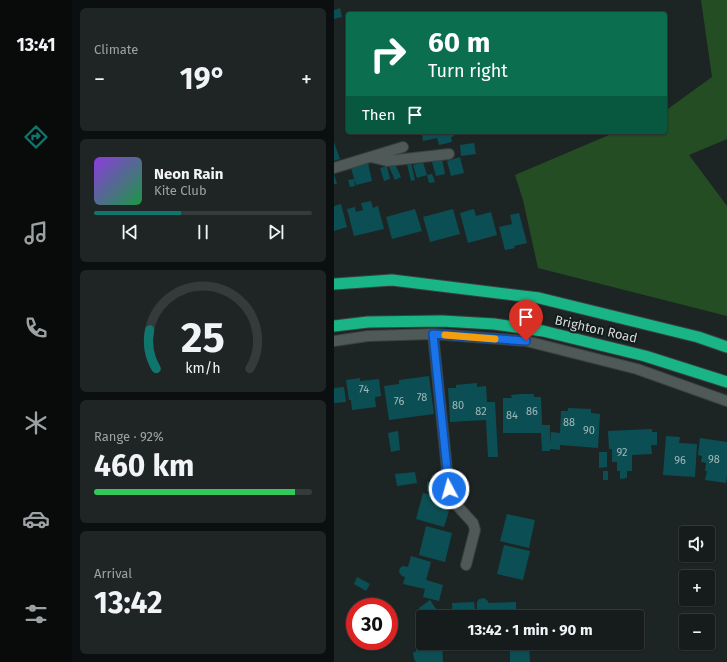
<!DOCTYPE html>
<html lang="en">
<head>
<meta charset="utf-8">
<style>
	body { margin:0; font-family:"Fira Sans",sans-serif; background:#1f2524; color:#f1f3f6; height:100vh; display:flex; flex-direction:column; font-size:15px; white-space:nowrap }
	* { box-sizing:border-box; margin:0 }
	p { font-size:13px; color:#9ea1a3 }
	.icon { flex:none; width:22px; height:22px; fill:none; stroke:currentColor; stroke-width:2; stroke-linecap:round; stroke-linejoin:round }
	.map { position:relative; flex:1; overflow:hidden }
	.details { display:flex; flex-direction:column; gap:8px; padding:8px; background:#0c0f0f; width:262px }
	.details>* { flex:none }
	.banner { position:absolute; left:12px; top:12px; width:321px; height:122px; border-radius:4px; box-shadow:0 1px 3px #0004,0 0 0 1px #353a3a; background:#0b6e4f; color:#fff; overflow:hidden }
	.controls { position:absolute; left:345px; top:526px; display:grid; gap:8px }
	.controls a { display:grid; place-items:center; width:36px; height:36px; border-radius:4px; background:#161c1b; box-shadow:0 1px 3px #0004,0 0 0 1px #353a3a; font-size:20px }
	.speed { position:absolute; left:12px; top:598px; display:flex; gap:8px; font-size:20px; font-weight:700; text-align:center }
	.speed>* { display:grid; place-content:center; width:52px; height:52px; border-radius:50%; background:#161c1b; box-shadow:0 1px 3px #0004,0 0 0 1px #353a3a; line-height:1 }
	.speed .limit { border:6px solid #d22; background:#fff; color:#111 }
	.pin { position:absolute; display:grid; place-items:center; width:34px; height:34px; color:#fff; margin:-41px -17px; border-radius:50% 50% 50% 0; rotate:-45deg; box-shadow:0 0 4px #0007 }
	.pin .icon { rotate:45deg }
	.me { position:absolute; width:44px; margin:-22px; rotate:354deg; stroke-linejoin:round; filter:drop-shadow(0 0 3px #0008) }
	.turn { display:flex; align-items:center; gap:14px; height:84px; padding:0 16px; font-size:18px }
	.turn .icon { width:52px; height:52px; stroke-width:2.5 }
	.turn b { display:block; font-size:28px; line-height:34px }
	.then { display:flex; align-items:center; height:38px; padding:0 16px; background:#0003; gap:8px; font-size:15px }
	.big { font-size:30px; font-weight:700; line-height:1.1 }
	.details .tile { flex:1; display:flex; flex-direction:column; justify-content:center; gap:6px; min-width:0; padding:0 14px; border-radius:6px; background:#1f2524 }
	.details .dial { align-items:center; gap:0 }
	.dial svg { height:104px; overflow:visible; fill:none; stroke:#353a3a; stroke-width:7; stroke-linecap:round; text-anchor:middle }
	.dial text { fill:#f1f3f6; stroke:none }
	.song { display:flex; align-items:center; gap:12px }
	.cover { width:48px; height:48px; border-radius:6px; background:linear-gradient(135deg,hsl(270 70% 55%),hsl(140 70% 35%)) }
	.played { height:4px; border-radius:2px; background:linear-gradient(90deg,#0f766e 40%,#353a3a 40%) }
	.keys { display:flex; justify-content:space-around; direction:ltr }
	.heat { display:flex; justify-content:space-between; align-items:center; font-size:22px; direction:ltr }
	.charge { height:6px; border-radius:3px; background:linear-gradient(90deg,#34c759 92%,#353a3a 0) }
	.trip { position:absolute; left:82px; top:610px; width:228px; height:40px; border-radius:4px; background:#161c1b; box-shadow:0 1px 3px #0004,0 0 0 1px #353a3a; font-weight:700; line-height:40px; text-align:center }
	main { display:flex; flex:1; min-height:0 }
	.tab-bar { display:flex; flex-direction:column; width:72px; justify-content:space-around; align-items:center; background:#090b0b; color:#9ea1a3 }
	.tab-bar .icon { width:28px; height:28px }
	.tab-bar .on { color:#0f766e }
	.tab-bar b { font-size:18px; color:#f1f3f6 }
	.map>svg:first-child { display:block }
	.green { fill:#244d24 }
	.building { fill:#0b4f55 }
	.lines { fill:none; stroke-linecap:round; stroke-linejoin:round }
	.service-casing { stroke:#383f3e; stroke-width:12 }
	.minor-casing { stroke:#383f3e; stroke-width:12 }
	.trunk-casing { stroke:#383f3e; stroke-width:13 }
	.service { stroke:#4f5957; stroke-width:10 }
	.minor { stroke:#4f5957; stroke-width:10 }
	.trunk { stroke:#1ab586; stroke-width:11 }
	.route-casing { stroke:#114b97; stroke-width:10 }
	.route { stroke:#1a73e8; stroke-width:7 }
	.slow { stroke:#f59e0b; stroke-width:7 }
	.labels { text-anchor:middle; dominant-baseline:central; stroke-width:4; stroke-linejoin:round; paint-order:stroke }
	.number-label { font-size:11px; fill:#a1b6b7 }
	.street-label { font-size:13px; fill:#d3d9d8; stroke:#131c1b }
</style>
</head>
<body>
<main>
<nav class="tab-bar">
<b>13:41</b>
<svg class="icon on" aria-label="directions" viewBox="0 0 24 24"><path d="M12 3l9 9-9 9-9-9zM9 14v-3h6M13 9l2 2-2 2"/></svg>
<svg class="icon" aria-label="music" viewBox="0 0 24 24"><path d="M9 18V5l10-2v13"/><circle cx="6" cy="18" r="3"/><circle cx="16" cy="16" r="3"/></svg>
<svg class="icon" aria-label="phone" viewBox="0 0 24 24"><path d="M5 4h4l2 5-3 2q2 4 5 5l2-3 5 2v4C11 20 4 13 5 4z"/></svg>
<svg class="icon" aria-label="climate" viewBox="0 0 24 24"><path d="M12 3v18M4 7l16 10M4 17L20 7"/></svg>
<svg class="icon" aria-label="car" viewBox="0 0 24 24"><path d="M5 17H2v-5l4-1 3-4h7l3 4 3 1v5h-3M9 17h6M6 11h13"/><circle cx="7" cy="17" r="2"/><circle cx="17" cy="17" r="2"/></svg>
<svg class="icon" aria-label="filters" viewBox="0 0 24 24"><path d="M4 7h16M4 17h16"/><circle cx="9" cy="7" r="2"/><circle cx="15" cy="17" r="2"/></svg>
</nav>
<section class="details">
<div class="tile"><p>Climate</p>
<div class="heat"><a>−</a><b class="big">19°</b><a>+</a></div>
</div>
<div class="tile">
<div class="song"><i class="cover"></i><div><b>Neon Rain</b><p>Kite Club</p></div></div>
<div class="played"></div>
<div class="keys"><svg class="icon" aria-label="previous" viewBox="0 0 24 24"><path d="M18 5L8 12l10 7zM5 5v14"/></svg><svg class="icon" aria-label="pause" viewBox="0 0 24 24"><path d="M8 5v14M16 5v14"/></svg><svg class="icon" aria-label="next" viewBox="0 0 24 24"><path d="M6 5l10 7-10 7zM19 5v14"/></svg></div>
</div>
<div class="tile dial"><svg viewBox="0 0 100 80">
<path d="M14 69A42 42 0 1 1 86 69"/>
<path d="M14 69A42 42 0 0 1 9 39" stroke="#0f766e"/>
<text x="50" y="56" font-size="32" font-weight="700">25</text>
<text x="50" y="72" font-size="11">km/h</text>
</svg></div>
<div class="tile"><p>Range · 92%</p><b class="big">460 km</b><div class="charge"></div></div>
<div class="tile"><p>Arrival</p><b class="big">13:42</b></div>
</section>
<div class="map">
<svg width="393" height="662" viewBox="0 0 393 662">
	<rect width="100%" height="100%" fill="#1d2524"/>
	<path class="green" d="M367 0H393V139L355 155 393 206V316L204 268 189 200 181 175 282 132H331V111L378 77Z"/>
	<path class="building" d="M6 8 8 17 0 19V10Z
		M88 132H119L120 136 117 137 118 142 105 145 103 138 89 141Z
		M0 142 6 159 0 161Z
		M140 143 142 154 127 156 126 145Z
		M126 157 130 173 117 176 113 161Z
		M108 159 111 174 102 176 98 162Z
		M89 162 93 175 98 174 101 182 95 183 93 175 83 178 79 165Z
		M34 163 38 181 22 185 17 168Z
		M77 163 81 180 77 181 73 164Z
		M61 164 67 177 61 180 55 167Z
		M53 166 56 179 50 181 46 168Z
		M0 173 3 184H0Z
		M20 179 21 186 16 187 14 180Z
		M37 201 39 208 44 206 50 229 20 236 13 209 21 207 22 212 29 210 27 203Z
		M7 204 13 227 0 231V206Z
		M81 209 88 231 58 239 52 217Z
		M119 209 126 234 96 242 89 217Z
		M140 209 142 216 157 212 163 235 134 243 126 213Z
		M185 213 193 243 180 246 181 248 171 250 165 227 178 224 176 215Z
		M95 376 100 414 55 420 50 386 65 384V380Z
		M26 378V381L45 379 47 396 41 397 42 407 18 410 17 400H15L12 380Z
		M143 383V387L152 386 153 402H161L164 457H154L152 420 116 422 114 388H122V385Z
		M10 387 12 402 0 403V388Z
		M187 394H200V397H207L208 425H216V444L217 432 226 433 227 411H234V408L257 409V413L266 414 264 448 226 445V450L216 449V451H208L207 433H169V398H178L177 395Z
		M318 429V432H323V445H317L318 454 298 455V471H293V478L286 479V471H283V462H278V449H275L274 431Z
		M64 431 66 450 57 452 54 433Z
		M332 436 346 437 345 443 363 444 361 477 329 475Z
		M366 438 393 442V475L392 483 371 480 373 471H371L372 463 367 462 368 456 364 455Z
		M265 452H273V467L265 468Z
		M269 471H274V480H269Z
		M81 472 83 483 63 486 61 474Z
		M104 481V490L93 491V482Z
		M89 493 106 497 105 502 114 504 112 510 115 511 110 527 82 519Z
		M173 514 201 520 195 548 166 541Z
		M92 526 118 533 111 562 85 555Z
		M170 545 196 551 189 580 163 574Z
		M77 556 97 562 92 580 109 585 105 601 89 597 91 589 69 584 71 577 68 576 65 572 66 568 69 566 74 567Z
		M23 577 36 584 32 591 20 584Z
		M150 598 154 601V603L182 602V610L174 611V617H119L118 603 140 602 141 609H143V602L145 599Z
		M96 600 104 612 97 617H91L85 608Z
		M82 640H89V643H108L109 662H82L80 659 79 653 82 651Z
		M176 643H195L196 662H176Z"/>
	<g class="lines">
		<g class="service-casing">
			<path id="service" d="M37 157 53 161 115 154
				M0 168 69 147
				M0 341 34 336 99 334 192 341 303 369 393 401"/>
		</g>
		<g class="minor-casing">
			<path id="minor" d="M99 334 115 489 117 499 139 523 141 530 132 565"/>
		</g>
		<g class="trunk-casing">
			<path id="trunk" d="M0 284 58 280 205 298 364 337 393 347
				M0 326 34 322 108 321 160 324 209 331 311 356 393 382"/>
		</g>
		<use href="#service" class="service"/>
		<use href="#minor" class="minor"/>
		<use href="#trunk" class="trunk"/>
	</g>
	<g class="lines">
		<g class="route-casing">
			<path id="route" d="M115 489 99 334 192 341"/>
		</g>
		<use href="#route" class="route"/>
		<path class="slow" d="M111 335 161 339"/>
	</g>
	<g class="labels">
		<g class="number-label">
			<text x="30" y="389">74</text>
			<text x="88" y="397">78</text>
			<text x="65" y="401">76</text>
			<text x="124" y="405">80</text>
			<text x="147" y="411">82</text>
			<text x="198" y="411">86</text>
			<text x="178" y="415">84</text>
			<text x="235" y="422">88</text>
			<text x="255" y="430">90</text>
			<text x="288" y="452">92</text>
			<text x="380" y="459">98</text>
			<text x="346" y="460">96</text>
		</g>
		<g class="street-label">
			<text transform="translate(262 329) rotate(13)">Brighton Road</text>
		</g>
	</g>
</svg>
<div class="controls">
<a><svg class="icon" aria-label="sound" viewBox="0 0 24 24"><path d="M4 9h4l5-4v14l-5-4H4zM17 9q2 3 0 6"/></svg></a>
<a>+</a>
<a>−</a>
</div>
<div class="speed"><div class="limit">30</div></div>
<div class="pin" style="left:192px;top:341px;background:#d93025"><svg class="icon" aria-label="arrive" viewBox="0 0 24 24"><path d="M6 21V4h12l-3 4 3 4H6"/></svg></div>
<svg class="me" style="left:115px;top:489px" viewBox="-20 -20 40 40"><circle r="17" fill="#1a73e8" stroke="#fff" stroke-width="3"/><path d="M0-11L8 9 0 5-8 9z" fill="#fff"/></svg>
<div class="trip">13:42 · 1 min · 90 m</div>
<div class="banner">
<div class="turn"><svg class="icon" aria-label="right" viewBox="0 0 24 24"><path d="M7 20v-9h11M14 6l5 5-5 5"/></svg><div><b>60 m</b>Turn right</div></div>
<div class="then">Then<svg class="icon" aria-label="arrive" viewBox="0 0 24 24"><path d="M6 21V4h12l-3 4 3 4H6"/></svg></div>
</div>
</div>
</main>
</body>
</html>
